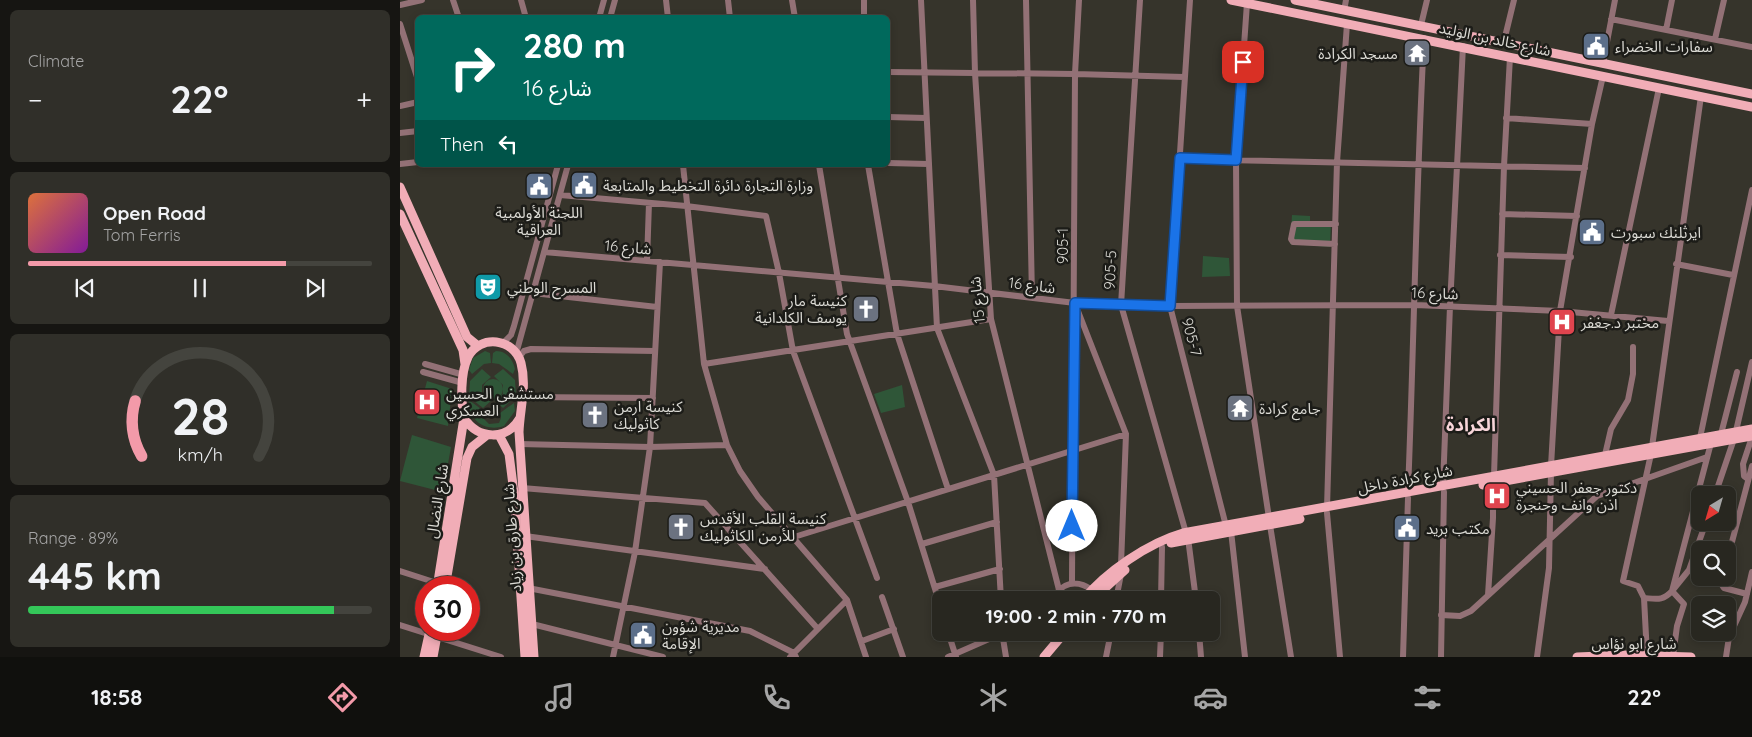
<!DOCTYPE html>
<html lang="en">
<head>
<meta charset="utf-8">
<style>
	body { margin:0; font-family:Quicksand,"Noto Sans Arabic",sans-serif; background:#302f29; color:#f1f3f6; height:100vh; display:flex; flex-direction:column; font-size:19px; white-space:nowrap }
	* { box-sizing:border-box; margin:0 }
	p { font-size:16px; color:#a5a5a5 }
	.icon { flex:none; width:28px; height:28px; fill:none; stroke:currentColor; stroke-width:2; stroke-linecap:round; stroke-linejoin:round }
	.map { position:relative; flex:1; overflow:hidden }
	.side { display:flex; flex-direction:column; gap:10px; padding:10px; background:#161512; width:400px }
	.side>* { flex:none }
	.banner { position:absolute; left:15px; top:15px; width:475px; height:152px; border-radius:8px; box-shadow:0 2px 8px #0003,0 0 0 1px #44443e; background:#00695c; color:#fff; overflow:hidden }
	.needle { width:32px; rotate:217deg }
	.fabs { position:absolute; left:1291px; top:486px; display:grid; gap:10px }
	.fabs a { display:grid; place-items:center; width:45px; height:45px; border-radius:8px; background:#282720; box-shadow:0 2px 8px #0003,0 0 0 1px #44443e; font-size:25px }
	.speed { position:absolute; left:15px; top:576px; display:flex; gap:10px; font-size:25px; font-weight:700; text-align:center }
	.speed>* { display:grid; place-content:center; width:65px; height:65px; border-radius:50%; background:#282720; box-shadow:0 2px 8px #0003,0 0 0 1px #44443e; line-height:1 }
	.speed .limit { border:8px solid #d22; background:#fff; color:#111 }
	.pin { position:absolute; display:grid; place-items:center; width:42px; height:42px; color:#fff; margin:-21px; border-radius:10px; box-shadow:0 2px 8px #0006 }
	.me { position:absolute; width:55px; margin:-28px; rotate:0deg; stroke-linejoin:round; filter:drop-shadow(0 0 4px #0008) }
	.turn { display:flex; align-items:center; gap:18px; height:105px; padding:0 25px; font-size:22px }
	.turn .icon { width:65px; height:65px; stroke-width:2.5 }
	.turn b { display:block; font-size:35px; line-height:42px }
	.then { display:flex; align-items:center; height:48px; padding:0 25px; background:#0003; gap:10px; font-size:19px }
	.big { font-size:38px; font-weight:700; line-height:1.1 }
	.side .widget { flex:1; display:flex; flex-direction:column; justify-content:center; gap:8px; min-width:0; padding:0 18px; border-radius:8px; background:#302f29 }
	.side .dial { align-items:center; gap:0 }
	.dial svg { height:130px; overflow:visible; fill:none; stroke:#44443e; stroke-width:7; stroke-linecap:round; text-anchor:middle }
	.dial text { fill:#f1f3f6; stroke:none }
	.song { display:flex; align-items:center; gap:15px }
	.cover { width:60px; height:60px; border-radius:8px; background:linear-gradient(135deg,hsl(20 70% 55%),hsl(290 70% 35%)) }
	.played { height:5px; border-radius:2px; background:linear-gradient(90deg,#f39aa9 75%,#44443e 75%) }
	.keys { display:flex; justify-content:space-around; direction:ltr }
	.heat { display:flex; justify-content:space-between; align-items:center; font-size:28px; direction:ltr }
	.charge { height:8px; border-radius:4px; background:linear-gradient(90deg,#34c759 89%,#44443e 0) }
	.trip { position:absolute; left:532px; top:591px; width:288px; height:50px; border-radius:8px; background:#282720; box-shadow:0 2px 8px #0003,0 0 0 1px #44443e; font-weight:700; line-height:50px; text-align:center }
	.dock { display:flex; height:80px; justify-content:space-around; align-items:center; background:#10100d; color:#a5a5a5 }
	.dock .icon { width:35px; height:35px }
	.dock .selected { color:#f39aa9 }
	.dock b { font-size:22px; color:#f1f3f6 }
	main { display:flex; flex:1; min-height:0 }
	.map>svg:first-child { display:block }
	.green { fill:#2f5638 }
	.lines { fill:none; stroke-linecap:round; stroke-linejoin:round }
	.minor { stroke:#937176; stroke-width:6 }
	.major { stroke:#f1adb7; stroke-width:9 }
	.route-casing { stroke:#114b97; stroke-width:12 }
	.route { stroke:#1a73e8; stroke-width:9 }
	.labels { text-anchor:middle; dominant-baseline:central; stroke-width:5; stroke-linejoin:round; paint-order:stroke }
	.street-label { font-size:15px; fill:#dbdad4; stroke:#1c1c18 }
	.poi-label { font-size:15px; fill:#dbdad4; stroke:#1c1c18; text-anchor:start }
	.quarter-label { font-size:18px; font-weight:bold; fill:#f8d5d9; stroke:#1c1c18 }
</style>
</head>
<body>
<main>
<section class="side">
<div class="widget"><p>Climate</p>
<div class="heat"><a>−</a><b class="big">22°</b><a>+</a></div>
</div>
<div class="widget">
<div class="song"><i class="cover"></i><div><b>Open Road</b><p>Tom Ferris</p></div></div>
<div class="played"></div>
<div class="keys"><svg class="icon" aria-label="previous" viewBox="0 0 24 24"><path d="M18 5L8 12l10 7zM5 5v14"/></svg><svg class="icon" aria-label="pause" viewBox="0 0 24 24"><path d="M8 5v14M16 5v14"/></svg><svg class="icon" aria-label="next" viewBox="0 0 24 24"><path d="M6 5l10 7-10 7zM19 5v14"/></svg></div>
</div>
<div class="widget dial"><svg viewBox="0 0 100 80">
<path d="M14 69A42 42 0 1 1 86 69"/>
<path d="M14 69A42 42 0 0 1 10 35" stroke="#f39aa9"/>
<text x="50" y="56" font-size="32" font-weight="700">28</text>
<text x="50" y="72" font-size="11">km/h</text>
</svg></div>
<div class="widget"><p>Range · 89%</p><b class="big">445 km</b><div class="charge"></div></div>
</section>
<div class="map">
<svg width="1352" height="657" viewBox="0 0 1352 657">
	<rect width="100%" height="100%" fill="#36342b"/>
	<path class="green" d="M892 215 910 216V222L931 223 930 247 890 244Z
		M803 256 829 258 830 276 802 277Z
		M85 351 90 353 91 363 84 364 72 374 69 370 73 358Z
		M96 351C107 351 113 360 115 369L113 374 99 364 92 363 93 353Z
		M82 369 91 377 82 385V394L91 401 83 408 69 397 70 381Z
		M103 369 115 380 116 396 103 408 94 400 103 394V385L94 376Z
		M83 389a10 10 0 1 1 20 0a10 10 0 1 1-20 0Z
		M27 381 52 389 48 426 17 418Z
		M502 385 505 407 481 413 474 394Z
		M69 400 85 412 83 418 89 424 99 423 101 418 100 413 114 403 115 411 104 426C86 432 68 421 69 400Z
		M12 435 51 447 43 492 0 481Z"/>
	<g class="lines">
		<path class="minor" d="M53 0 59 18
			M121 0 126 18
			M266 0 268 18
			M328 0 330 18
			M392 0 395 18
			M464 0V18
			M521 0 537 328 594 475 601 600
			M573 0 575 73 591 319 659 590
			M626 0 632 297
			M740 0 721 305 786 533
			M790 0 770 306 826 526
			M847 3 836 160 837 306 869 518
			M0 5 22 0
			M944 11 946 0
			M199 18 204 0
			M210 18 215 0
			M1211 19 1352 47
			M0 24 18 80
			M1021 25 1027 0
			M1266 30 1272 0
			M1315 39 1324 0
			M1104 41 1114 0
			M1203 63 1215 0
			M488 72 675 74 784 77
			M0 106 18 102
			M488 117 526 118
			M1106 118 1192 124
			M0 133 18 131
			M780 159 1185 168
			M488 163 528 164
			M0 164 18 162
			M283 165 304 364 327 445 340 471 358 497 447 600 466 657
			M419 165 447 334 508 502 541 608
			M468 165 497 334 548 489
			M160 195 286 206 366 216 379 273 393 351 477 578
			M1102 214 1177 216
			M935 244 893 242 891 239 894 224H936
			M144 252 534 286 675 303 770 306 1015 305 1160 311 1268 321
			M1100 255 1171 257
			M247 261 249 203
			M1276 264 1333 275
			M133 293 257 307
			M676 306 726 434 721 565
			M1211 315 1259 88
			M103 343 111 335 114 326 158 165
			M116 354 168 165
			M119 357 124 351 131 349 255 351
			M25 364 64 375
			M304 364 591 319
			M23 372 63 383
			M123 397 253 398
			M1336 431 1352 362
			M1321 434 1337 372
			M1300 438 1352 190
			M119 444 250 447 327 445
			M1252 447 1301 96
			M1205 455 1211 429 1228 400 1233 374V347
			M1151 466 1160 311 1192 124 1203 76
			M1094 476 1104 166 1110 57
			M1348 479 1344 476 1343 464 1352 437
			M1043 486 1050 306 1063 46
			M122 488 305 503 418 629
			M1008 492C1014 341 1016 189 1024 38
			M1315 495 1334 439
			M927 508 937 162 947 24
			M927 513 940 657
			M870 525 891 657
			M831 531 845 657
			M125 536 365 569
			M394 537 726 434
			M788 538 796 600
			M522 544 597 522
			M1328 557 1352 466
			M0 571 37 583
			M1324 578 1322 585 1324 588 1347 594
			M672 583 675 74 679 0
			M535 587 600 569
			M128 588 350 631 394 653 396 657
			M1088 595 1093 518V483
			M482 597 503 657
			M1244 598C1257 599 1263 601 1272 591L1311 443
			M653 600C660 582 677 579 692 590
			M716 600 721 574
			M761 600 762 547
			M1041 615 1060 616 1071 611 1197 496 1307 457
			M132 624 263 657
			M0 625 101 657
			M548 632 556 657
			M602 632 606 657
			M799 632 801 657
			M462 641 494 629
			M1247 655 1244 598 1238 586 1223 581 1251 454
			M1273 656 1277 626 1284 604 1272 591 1289 570 1306 522
			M213 657 235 552 250 447 260 262
			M390 657 447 600
			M548 657 605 632
			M706 657 711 632
			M760 657 761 632
			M1003 657 1008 498
			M1041 657 1044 492
			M1137 657 1149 568 1151 472
			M1326 657 1329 637 1345 602 1352 572"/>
		<path class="major" d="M831 0 1352 107
			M895 0 1352 94
			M0 187 67 337 78 346
			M0 214 63 350 65 364
			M120 418C107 441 78 440 64 418 61 401 60 374 68 357 80 334 114 338 121 363 127 386 120 408 119 432L134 657
			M99 435 109 454 114 493 125 657
			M1083 485 1352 436
			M771 543 900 519
			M37 588 64 418
			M45 588 67 458 72 447 87 435
			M683 600C706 572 748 543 783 533L1352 429
			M692 600 725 570
			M24 657 30 630
			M33 657 38 630
			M644 657 665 632
			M1177 657 1224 655 1291 657"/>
	</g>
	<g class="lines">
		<g class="route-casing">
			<path id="route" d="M672 526 675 303 770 306 780 158 836 160 843 62"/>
		</g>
		<use href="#route" class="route"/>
	</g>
	<defs>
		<g id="civic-square" transform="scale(1.4375)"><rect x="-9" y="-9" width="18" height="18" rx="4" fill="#5c6f8a" stroke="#1c1c18"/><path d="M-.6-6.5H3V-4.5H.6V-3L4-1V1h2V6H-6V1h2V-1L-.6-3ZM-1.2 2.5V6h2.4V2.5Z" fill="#fff"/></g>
		<g id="temple-square" transform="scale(1.4375)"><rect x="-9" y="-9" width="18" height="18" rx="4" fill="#6b7280" stroke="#1c1c18"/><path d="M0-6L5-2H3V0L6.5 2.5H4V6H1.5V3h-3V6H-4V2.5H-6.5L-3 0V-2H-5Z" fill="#fff"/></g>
		<g id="theatre-square" transform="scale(1.4375)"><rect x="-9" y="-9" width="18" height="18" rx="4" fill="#0f9aa8" stroke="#1c1c18"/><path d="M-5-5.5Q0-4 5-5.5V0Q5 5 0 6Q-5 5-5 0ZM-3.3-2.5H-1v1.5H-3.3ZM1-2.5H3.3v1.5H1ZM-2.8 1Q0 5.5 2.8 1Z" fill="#fff"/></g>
		<g id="church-square" transform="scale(1.4375)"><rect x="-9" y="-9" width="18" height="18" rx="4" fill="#6b7280" stroke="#1c1c18"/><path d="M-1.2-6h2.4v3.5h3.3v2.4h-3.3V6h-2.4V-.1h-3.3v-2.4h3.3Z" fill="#fff"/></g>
		<g id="hospital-square" transform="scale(1.4375)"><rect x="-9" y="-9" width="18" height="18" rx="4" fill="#e0444e" stroke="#1c1c18"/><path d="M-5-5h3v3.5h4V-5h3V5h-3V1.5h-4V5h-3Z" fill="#fff"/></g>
	</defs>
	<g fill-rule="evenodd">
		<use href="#civic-square" x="1196" y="46"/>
		<use href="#temple-square" x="1017" y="53"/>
		<use href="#civic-square" x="184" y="185"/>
		<use href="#civic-square" x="139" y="186"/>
		<use href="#civic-square" x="1192" y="232"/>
		<use href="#theatre-square" x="88" y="287"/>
		<use href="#church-square" x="466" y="309"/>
		<use href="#hospital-square" x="1162" y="322"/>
		<use href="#hospital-square" x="27" y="402"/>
		<use href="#temple-square" x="840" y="408"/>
		<use href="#church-square" x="195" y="415"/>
		<use href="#hospital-square" x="1097" y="496"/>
		<use href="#church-square" x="281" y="527"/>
		<use href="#civic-square" x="1007" y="528"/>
		<use href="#civic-square" x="243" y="635"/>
	</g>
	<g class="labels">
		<g class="street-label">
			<text transform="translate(1095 39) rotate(12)">شارع خالد بن الوليد</text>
			<text transform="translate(662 246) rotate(-90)">905-1</text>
			<text transform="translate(228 247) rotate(5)">شارع 16</text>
			<text transform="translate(710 270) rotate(-87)">905-5</text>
			<text transform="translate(632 285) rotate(7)">شارع 16</text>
			<text transform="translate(1035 293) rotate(2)">شارع 16</text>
			<text transform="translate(577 300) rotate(-96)">شارع 15</text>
			<text transform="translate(792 337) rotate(75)">905-7</text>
			<text transform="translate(1005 479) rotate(-11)">شارع كرادة داخل</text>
			<text transform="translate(37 501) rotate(-81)">شارع النضال</text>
			<text transform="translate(112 538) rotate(-94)">شارع طارق بن زياد</text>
			<text x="1234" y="643">شارع ابو نؤاس</text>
		</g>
		<g class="poi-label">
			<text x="1215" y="46">سفارات الخضراء</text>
			<text x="998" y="53" text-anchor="end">مسجد الكرادة</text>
			<text x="203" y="185">وزارة التجارة دائرة التخطيط والمتابعة</text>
			<text x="139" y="212" text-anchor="middle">اللجنة الأولمبية<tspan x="139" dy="17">العراقية</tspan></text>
			<text x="1211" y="232">ايرثلنك سبورت</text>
			<text x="107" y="287">المسرح الوطني</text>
			<text x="447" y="300" text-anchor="end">كنيسة مار<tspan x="447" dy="17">يوسف الكلدانية</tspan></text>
			<text x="1181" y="322">مختبر د.جغفر</text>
			<text x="46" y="393">مستشفى الحسين<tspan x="46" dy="17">العسكري</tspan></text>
			<text x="214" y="406">كنيسة ارمن<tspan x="214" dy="17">كاثوليك</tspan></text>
			<text x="859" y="408">جامع كرادة</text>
			<text x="1116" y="487">دكتور جعفر الحسيني<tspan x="1116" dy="17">اذن وانف وحنجرة</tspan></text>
			<text x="300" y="518">كنيسة القلب الأقدس<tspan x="300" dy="17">للأرمن الكاثوليك</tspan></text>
			<text x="1026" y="528">مكتب بريد</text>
			<text x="262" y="626">مديرية شؤون<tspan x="262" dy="17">الإقامة</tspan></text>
		</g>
		<g class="quarter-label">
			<text x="1071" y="424">الكرادة</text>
		</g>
	</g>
</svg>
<div class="fabs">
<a><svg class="needle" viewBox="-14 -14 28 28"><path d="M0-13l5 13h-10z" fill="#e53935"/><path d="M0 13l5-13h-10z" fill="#a5a5a5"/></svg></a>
<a><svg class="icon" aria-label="search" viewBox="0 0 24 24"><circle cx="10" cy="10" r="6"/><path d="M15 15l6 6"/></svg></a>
<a><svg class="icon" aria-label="layers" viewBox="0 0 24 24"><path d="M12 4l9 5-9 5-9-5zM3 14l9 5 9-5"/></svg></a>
</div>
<div class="speed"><div class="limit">30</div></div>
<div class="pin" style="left:843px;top:62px;background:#d93025"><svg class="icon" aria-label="arrive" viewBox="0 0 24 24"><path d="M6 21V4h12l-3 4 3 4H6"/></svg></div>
<svg class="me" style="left:672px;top:526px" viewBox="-20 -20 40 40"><circle r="19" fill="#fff"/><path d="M0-13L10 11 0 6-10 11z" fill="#1a73e8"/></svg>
<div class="trip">19:00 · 2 min · 770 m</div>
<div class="banner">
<div class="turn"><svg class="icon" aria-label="right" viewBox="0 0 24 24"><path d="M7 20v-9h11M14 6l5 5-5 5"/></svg><div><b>280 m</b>شارع 16</div></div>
<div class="then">Then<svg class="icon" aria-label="left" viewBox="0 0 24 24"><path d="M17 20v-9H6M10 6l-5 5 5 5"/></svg></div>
</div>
</div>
</main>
<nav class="dock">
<b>18:58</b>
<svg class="icon selected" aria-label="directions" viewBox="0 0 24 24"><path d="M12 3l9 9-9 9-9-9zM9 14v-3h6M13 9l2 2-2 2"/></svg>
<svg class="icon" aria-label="music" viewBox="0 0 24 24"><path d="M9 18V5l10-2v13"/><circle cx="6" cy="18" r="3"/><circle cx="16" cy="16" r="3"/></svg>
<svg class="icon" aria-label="phone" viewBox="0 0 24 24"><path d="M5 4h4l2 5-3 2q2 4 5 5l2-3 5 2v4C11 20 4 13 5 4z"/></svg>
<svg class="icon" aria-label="climate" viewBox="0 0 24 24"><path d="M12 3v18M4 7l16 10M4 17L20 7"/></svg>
<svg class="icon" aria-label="car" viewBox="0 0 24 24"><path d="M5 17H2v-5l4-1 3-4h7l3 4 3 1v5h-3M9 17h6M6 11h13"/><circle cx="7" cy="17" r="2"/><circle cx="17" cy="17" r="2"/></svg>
<svg class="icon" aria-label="filters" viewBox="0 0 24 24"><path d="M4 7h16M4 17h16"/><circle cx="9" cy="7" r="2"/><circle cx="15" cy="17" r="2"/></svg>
<b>22°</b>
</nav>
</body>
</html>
